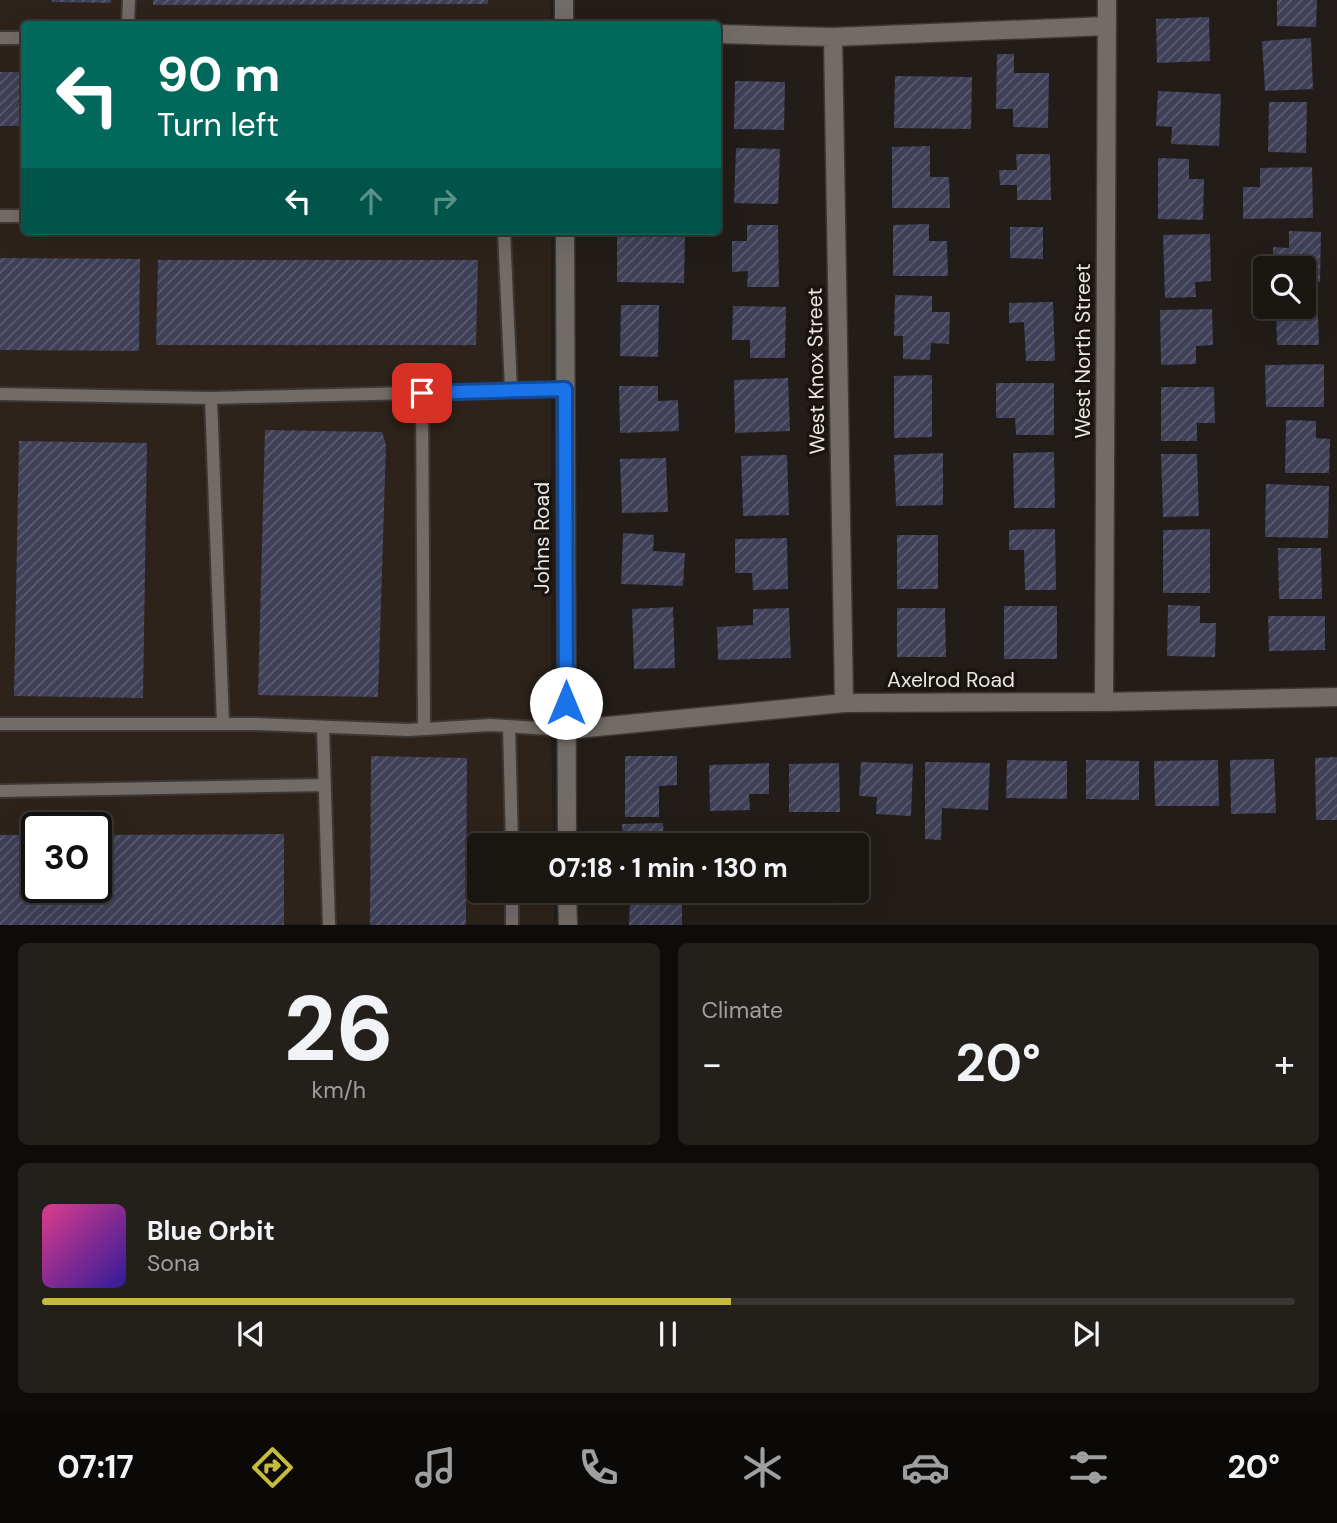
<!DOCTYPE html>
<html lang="en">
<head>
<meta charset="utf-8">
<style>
	body { margin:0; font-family:"DM Sans",sans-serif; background:#231f1b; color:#f1f3f6; height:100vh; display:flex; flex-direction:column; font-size:26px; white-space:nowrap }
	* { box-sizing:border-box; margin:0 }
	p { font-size:23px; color:#9f9f9f }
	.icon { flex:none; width:38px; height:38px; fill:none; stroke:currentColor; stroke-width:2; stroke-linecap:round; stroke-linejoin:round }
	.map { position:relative; height:925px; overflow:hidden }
	.sheet { display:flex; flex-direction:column; gap:18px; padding:18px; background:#0e0c0a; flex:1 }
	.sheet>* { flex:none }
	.hud { position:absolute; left:21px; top:21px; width:700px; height:214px; border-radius:7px; box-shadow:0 7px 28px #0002,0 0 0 2px #383532; background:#00695c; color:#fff; overflow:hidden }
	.buttons { position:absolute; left:1253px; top:256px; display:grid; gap:14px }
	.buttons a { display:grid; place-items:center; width:63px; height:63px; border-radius:7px; background:#1a1612; box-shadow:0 7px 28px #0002,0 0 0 2px #383532; font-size:35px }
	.speed { position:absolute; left:21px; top:812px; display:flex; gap:14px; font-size:35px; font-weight:700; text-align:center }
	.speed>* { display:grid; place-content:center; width:91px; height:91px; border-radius:50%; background:#1a1612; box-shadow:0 7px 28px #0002,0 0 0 2px #383532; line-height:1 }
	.speed .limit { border:4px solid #111; border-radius:10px; background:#fff; color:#111 }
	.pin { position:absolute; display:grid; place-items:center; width:60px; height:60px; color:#fff; margin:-30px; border-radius:14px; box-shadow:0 4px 10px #0006 }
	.me { position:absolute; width:77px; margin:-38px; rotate:0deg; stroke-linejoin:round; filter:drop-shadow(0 0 5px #0008) }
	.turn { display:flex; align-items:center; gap:24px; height:147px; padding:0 21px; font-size:32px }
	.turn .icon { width:91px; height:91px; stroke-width:2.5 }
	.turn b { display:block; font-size:49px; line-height:60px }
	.lanes { display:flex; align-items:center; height:66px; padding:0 21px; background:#0003; justify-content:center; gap:35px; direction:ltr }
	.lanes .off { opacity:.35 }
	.big { font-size:52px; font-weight:700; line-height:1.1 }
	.sheet .card { flex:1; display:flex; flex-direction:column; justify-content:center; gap:10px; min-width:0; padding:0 24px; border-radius:10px; background:#231f1b }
	.sheet .dial { align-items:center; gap:0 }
	.dial b { font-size:91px; line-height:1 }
	.song { display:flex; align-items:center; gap:21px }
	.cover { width:84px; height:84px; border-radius:10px; background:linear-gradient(135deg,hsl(330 70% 55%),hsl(250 70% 35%)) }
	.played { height:7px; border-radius:4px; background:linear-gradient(90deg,#c7bb3b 55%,#383532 55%) }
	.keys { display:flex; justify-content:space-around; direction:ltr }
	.heat { display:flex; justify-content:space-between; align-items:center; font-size:38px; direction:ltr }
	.sheet .tiles { flex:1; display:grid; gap:18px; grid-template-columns:1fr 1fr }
	.card:last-child { grid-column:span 2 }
	.trip { position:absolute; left:467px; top:833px; width:402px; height:70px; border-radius:7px; background:#1a1612; box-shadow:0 7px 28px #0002,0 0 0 2px #383532; font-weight:700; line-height:70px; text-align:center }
	.tab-bar { display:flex; height:112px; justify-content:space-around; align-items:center; background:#0a0907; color:#9f9f9f }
	.tab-bar .icon { width:49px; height:49px }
	.tab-bar .selected { color:#c7bb3b }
	.tab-bar b { font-size:32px; color:#f1f3f6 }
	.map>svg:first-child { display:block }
	.built { fill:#2d231a; fill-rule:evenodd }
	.building { fill:url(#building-hatch) }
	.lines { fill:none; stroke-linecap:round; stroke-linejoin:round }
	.service-casing { stroke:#3d3835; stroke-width:16 }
	.minor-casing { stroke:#3d3835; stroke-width:21 }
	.service { stroke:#726b66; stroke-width:12 }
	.minor { stroke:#726b66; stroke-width:18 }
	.route-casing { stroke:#114b97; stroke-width:18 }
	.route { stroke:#1a73e8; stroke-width:12 }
	.labels { text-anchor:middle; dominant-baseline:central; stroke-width:7; stroke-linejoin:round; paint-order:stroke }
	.street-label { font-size:21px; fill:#ebe7e3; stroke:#19140f }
</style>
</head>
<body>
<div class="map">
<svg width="1337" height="925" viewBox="0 0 1337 925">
	<defs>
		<pattern id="building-hatch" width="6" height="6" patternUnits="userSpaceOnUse" patternTransform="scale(1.75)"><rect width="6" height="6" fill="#3f3f58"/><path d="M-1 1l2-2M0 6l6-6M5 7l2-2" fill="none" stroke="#5b5b70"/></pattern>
	</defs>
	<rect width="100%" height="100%" fill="#221d18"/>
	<path class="built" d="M0 0H550L551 24H24V231H551V719L553 845H480V891H554V924L0 925ZM37 828H96V887H37Z"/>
	<path class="building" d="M52 0H111V3L52 2Z
		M153 0H488V4L153 5Z
		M1277 0H1317L1316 27 1277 26Z
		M1209 17 1210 61 1157 63 1156 19Z
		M1311 38 1313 89 1265 91 1262 41Z
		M997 54H1014V73H1049L1048 128 1013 127V109H996Z
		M0 72H24V126H0Z
		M895 76 972 77 971 129 894 128Z
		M735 81 785 82 784 130 734 129Z
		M1158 91 1221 94 1219 146 1171 144 1172 127 1156 126Z
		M1269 102H1307L1306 153 1268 152Z
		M930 146V177H949L950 208H892V147Z
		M736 148 780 149 778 204 734 203Z
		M1016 154H1050L1051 200H1017V185H1000L999 170H1017Z
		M1158 158 1189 159V179H1204L1203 220 1158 219Z
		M1312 167 1313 218 1243 219V187H1260V168Z
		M929 224V241H947L948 276H893V225Z
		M747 225H778L779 287H747L748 271 732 272V241H747Z
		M1010 227H1043V259L1010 258Z
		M617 231H685L684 283 617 282Z
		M1289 231 1321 232 1320 282 1304 281V268H1273V247L1289 248Z
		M1210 234 1211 281 1195 282 1196 297 1165 298 1163 235Z
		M0 258 140 259 139 351 0 350Z
		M158 260H478L476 345H156Z
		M1317 293 1319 345H1277L1276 306H1304V294Z
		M895 295 932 296V312H950L949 344 931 343 930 360 903 359V336H894Z
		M1053 302 1055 361H1026L1024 322 1009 323V303Z
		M621 305H659L658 357 620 356Z
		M733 306 786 307 785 358H750V340H732Z
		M1212 309 1213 345 1196 346V364L1161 365 1160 310Z
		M1324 364V407H1266L1265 365Z
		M932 375V437L894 438V376Z
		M788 378 790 431 735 433 734 380Z
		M996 383H1054V435H1016L1015 418H996Z
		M619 386H658V401L678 400 679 431 620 433Z
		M1161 387H1214L1215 423H1197V441H1161Z
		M1286 420 1316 421V438L1330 439 1329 473H1285Z
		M265 430 382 432 386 445 378 697 258 695Z
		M19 441 147 443 143 698 14 696Z
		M1054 452 1055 508H1014L1013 453Z
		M943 453V505L896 506 894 455Z
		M1161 454H1197L1199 516 1163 517Z
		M787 455 789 515 743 516 741 456Z
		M666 458 668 512 622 513 620 459Z
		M1266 484 1329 486 1328 538 1265 537Z
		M1055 529 1056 590H1025L1024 550H1009V530Z
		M1210 529V593H1163V530Z
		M623 533 654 535 653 551 685 553 683 586 621 584Z
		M897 535H938V589H897Z
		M787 538 788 589 753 590 752 573H735V539Z
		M1278 548H1321L1322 599H1279Z
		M1168 605 1200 606V623H1216L1215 657 1167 656Z
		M1004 606H1057V659H1004Z
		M673 607 675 668 634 669 632 609Z
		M789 608 791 658 718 660 717 627 753 625V609Z
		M897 608H945L946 657H897Z
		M1268 616H1325V650L1269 651Z
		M371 756 467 758 466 925H370Z
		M625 756H677V785L659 786V817H625Z
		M1337 757V820H1316L1315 758Z
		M1274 759 1276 813 1231 814 1230 760Z
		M1007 760 1067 761V799L1006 798Z
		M1086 760 1139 761V800L1086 799Z
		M1218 760 1219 806H1155L1154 761Z
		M861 762 913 764 911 816 876 814 877 797 859 796Z
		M925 762 990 763 988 810 942 808 941 840 925 839Z
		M769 763V794H749L750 810 710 811 709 765Z
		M839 763 840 812H789V764Z
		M663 823 664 845H623L622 824Z
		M284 834V925H0V835H37V887H96V835Z
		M630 896 682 897V925H629Z"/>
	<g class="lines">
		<g class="service-casing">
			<path id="service" d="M128 24 129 0
				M0 38H24
				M0 216H24
				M504 231 511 390
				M422 393 424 729
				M0 394 211 398
				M0 724H256L408 730 491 725 566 730
				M223 724 211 398 565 389
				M509 726 512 845
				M323 727 329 925
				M0 791 325 785
				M512 891V925"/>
		</g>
		<g class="minor-casing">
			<path id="minor" d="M564 0V24
				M718 34 833 37 1107 26
				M833 37 844 703
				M565 231 567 845
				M1104 702 1107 0
				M566 730 844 703 1104 702 1337 697
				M567 891 568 925"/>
		</g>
		<use href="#service" class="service"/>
		<use href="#minor" class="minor"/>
	</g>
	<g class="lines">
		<g class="route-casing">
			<path id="route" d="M422 393 565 389 566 703"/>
		</g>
		<use href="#route" class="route"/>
	</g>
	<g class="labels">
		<g class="street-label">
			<text transform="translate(1083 351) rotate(-90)">West North Street</text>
			<text transform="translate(816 371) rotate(-91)">West Knox Street</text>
			<text transform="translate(542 538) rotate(-90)">Johns Road</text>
			<text x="951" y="680">Axelrod Road</text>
		</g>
	</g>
</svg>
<div class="buttons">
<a><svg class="icon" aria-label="search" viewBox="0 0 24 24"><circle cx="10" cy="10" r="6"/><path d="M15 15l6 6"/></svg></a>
</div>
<div class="speed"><div class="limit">30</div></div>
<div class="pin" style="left:422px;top:393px;background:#d93025"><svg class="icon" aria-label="arrive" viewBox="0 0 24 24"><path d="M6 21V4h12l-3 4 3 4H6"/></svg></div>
<svg class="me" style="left:566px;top:703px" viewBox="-20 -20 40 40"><circle r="19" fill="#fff"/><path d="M0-13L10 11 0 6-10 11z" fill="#1a73e8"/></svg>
<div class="trip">07:18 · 1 min · 130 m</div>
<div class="hud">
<div class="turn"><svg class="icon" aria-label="left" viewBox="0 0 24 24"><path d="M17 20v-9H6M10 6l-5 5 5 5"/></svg><div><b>90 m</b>Turn left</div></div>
<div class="lanes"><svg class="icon" aria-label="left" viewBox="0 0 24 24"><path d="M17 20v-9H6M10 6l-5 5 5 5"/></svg><svg class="icon off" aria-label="ahead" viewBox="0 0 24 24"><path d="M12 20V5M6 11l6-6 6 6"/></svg><svg class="icon off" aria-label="right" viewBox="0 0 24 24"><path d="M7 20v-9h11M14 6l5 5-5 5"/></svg></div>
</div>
</div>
<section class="sheet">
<div class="tiles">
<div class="card dial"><b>26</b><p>km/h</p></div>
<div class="card"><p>Climate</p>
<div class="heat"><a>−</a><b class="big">20°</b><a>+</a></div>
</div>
<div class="card">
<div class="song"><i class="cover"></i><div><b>Blue Orbit</b><p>Sona</p></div></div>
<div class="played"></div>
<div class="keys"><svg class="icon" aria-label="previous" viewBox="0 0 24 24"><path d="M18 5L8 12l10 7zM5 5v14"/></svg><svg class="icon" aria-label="pause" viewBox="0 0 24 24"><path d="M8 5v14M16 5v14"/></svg><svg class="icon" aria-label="next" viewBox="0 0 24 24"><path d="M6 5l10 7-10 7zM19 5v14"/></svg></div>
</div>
</div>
</section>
<nav class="tab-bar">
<b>07:17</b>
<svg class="icon selected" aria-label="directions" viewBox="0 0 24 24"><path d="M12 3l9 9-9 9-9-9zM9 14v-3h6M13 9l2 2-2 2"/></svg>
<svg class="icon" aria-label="music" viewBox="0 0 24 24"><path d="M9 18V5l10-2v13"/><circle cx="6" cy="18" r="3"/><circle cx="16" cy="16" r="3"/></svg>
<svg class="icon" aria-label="phone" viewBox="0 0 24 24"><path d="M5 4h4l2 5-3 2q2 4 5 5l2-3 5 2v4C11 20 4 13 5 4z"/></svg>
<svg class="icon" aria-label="climate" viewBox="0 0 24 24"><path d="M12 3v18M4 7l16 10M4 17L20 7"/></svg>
<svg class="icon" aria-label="car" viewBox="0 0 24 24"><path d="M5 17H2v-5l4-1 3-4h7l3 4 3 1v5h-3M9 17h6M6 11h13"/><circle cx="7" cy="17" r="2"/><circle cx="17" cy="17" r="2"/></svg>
<svg class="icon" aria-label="filters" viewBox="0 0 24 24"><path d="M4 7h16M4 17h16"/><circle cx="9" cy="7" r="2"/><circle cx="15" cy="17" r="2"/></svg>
<b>20°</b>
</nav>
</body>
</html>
